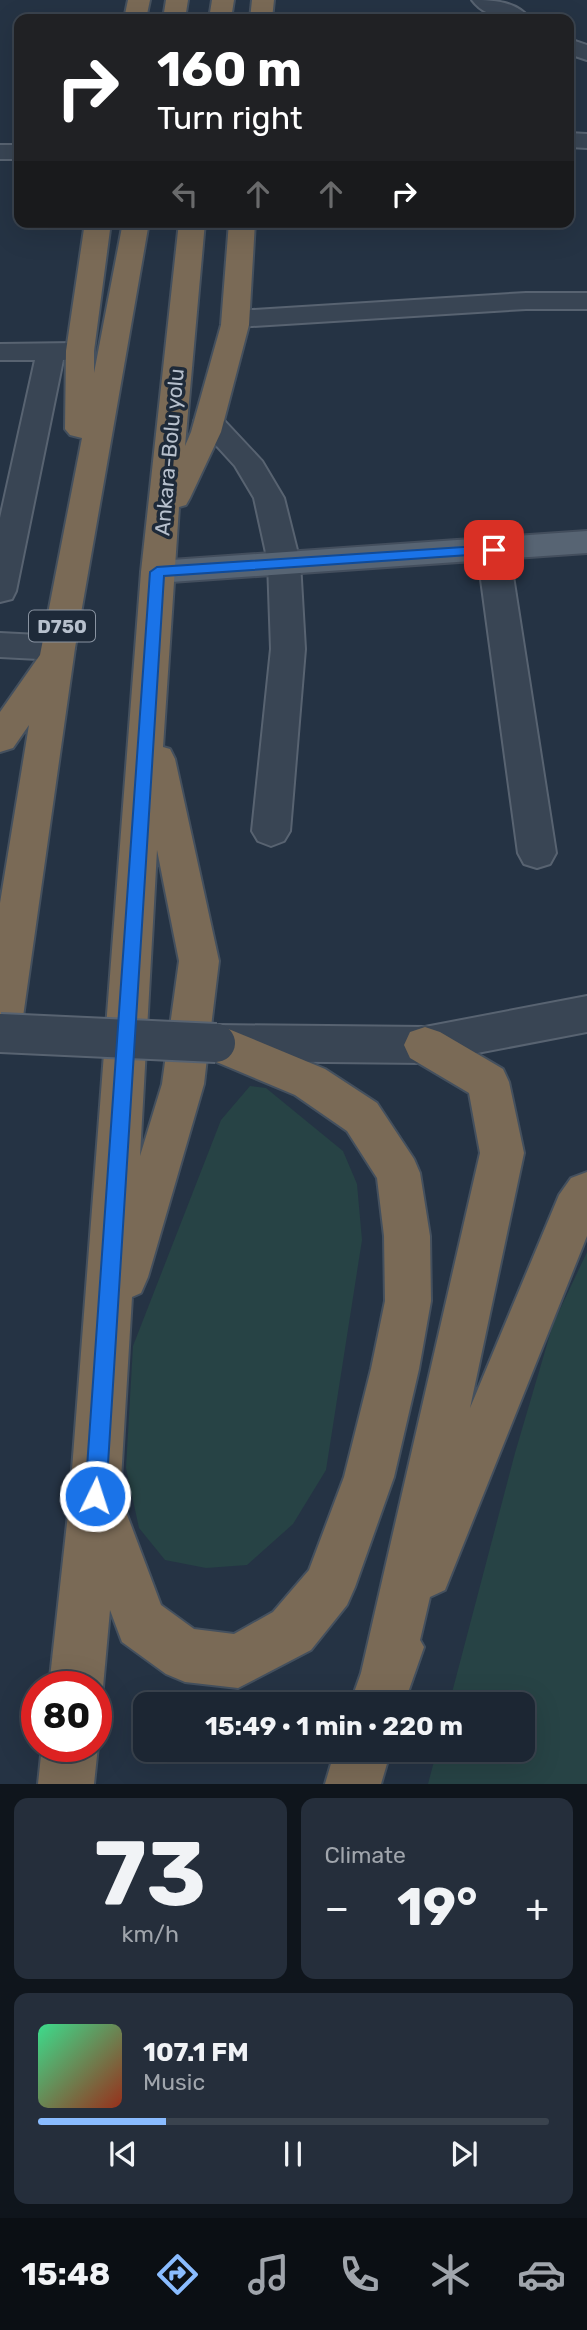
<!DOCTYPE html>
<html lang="en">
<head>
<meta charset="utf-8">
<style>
	body { margin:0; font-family:Rubik,sans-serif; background:#252e3b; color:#f1f3f6; height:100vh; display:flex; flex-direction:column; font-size:26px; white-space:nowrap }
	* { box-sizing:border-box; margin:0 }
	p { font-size:23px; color:#a0a5ac }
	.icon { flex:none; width:38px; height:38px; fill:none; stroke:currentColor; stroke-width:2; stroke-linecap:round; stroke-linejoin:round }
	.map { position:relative; height:1784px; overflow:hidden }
	.drawer { display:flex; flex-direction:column; gap:14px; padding:14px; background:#0f151c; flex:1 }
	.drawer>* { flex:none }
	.guide { position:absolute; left:14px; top:14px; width:560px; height:214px; border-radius:14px; box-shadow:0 7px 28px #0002,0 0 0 2px #3a434e; background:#202124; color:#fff; overflow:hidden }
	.speed { position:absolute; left:21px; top:1671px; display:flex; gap:14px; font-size:35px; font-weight:700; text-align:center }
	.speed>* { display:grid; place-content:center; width:91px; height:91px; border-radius:50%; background:#1c2633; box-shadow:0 7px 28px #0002,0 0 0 2px #3a434e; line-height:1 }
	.speed .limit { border:10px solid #d22; background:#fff; color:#111 }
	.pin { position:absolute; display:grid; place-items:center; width:60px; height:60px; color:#fff; margin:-30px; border-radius:14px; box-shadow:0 4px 10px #0006 }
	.me { position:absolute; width:77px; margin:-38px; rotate:4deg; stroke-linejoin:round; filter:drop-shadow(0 0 5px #0008) }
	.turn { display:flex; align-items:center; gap:24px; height:147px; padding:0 28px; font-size:32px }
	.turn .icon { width:91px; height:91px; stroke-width:2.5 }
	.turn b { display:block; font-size:49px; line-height:60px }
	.lanes { display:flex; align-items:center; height:66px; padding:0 28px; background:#0003; justify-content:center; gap:35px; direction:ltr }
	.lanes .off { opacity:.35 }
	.big { font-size:52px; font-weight:700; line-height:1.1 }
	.drawer .tile { flex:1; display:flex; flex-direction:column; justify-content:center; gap:10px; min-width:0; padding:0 24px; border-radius:14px; background:#252e3b }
	.drawer .dial { align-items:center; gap:0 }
	.dial b { font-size:91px; line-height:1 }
	.song { display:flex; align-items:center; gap:21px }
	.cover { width:84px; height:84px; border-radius:10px; background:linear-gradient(135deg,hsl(150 70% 55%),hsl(10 70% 35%)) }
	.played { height:7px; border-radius:4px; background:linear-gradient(90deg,#8abcff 25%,#3a434e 25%) }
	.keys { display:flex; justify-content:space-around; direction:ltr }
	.heat { display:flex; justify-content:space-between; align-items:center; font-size:38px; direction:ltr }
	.drawer .tiles { flex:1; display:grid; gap:14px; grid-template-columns:1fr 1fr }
	.tile:last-child { grid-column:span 2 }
	.trip { position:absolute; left:133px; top:1692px; width:402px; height:70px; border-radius:14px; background:#1c2633; box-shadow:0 7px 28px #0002,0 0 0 2px #3a434e; font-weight:700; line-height:70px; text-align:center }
	.tab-bar { display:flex; height:112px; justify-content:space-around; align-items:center; background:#0b0f14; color:#a0a5ac }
	.tab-bar .icon { width:49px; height:49px }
	.tab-bar .on { color:#8abcff }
	.tab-bar b { font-size:32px; color:#f1f3f6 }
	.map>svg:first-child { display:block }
	.green { fill:#274345 }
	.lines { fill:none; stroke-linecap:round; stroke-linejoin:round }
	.minor-casing { stroke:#586371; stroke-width:4 }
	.major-casing { stroke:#434e5d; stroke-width:4 }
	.highway-casing { stroke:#44505e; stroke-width:4 }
	.minor { fill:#394554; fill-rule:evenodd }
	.major { fill:#576473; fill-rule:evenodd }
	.highway { fill:#7a6a56; fill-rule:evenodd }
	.minor-bridge-casing { stroke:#586371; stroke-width:42; stroke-linecap:butt }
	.minor-bridge { stroke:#394554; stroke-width:38 }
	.route { fill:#1a73e8; stroke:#114b97; stroke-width:2 }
	.labels { text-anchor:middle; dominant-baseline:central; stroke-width:7; stroke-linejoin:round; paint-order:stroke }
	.shield { fill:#1e2a39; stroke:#8993a1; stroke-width:2 }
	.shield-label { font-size:19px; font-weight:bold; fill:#b7c0cd }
	.street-label { font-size:21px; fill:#b7c0cd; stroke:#1e2a39 }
</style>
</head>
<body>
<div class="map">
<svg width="587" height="1784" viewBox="0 0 587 1784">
	<rect width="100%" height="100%" fill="#253344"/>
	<path class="green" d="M250 1086 266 1088 343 1151 357 1184 362 1240 326 1470 293 1524 247 1565 206 1568 165 1560 139 1528 126 1468 133 1346 221 1120Z
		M587 1252V1784H428L437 1750H523V1704H449L515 1453 553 1324Z"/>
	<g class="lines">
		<g class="minor-casing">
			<path id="minor" d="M472 0C492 0 517 1 530 19 510 20 485 18 472 0Z
				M569 39 587 45V60L569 54Z
				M569 133 587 134V148L569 147Z
				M0 145H19V159H0Z
				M526 293H587V309H526L236 327 226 325 222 319 226 313 236 311Z
				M75 343 85 345 89 351 85 357 63 360 16 591 12 599 0 602V518L35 360H0V344Z
				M209 412 219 415 262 461 284 498 300 562 305 649 290 831 284 841 271 846 258 841 252 831 271 649 268 562 254 498 235 466 194 421 199 415Z
				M493 539 504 542 509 550 556 853 550 864 537 868 524 864 518 853 477 550 482 542Z
				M0 633 58 636 70 640 75 648 70 656 58 660 0 657Z
				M587 996V1032L425 1063 216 1061 201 1056 195 1043 201 1030 216 1025 425 1027Z"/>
		</g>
		<g class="major-casing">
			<path id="major" d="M587 531V553L157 583 146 580 141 572 146 564 157 561Z"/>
		</g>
		<g class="highway-casing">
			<path id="highway" d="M128 0H150L146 19H124Z
				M166 0H188L185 19H163Z
				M212 0H234L231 19H209Z
				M252 0H274L272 19H250Z
				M85 222H111L94 351V373L123 222H149L75 648 21 1031 15 1044 0 1049V903L29 725 13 748 0 752V712L40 655 82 438 70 435 65 429 66 351Z
				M179 222H205L185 446 191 432 221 325 229 222H255L249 325 221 432 190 498 186 505 179 507 163 747 170 749 175 759 219 961 211 1027 216 1025 231 1030 325 1069 377 1103 414 1159 420 1173 430 1236 431 1301 419 1369 394 1477 355 1587 347 1605 311 1650 238 1688 185 1682 166 1674 122 1642 110 1610 103 1687 96 1703V1687H49L70 1496 141 572ZM157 850 179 961 162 1084 140 1156ZM207 1058 295 1095 347 1131 377 1178 384 1236 385 1301 371 1369 344 1477 309 1570 273 1612 234 1634 194 1629 161 1605 120 1496 132 1297 141 1293 148 1277 204 1084Z
				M425 1027 440 1032 503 1069 509 1082 524 1153 470 1408 559 1195 571 1178 587 1172V1236L445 1590 430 1597 420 1640 424 1647 404 1704H350L361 1673 480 1153 469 1093 410 1058 404 1045 410 1032Z
				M96 1743 98 1746 94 1784H38L42 1746H96Z
				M335 1750H391L381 1784H325Z"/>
		</g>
		<use href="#minor" class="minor"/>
		<use href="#major" class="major"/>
		<use href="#highway" class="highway"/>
		<g class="minor-bridge-casing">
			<path id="minor-bridge" d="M0 1033 216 1043"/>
		</g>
		<use href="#minor-bridge" class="minor-bridge"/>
	</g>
	<path class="route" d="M494 545 500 550 498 553 164 576 106 1496 103 1503 95 1506 88 1503 85 1496 150 572 157 567Z"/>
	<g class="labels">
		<rect class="shield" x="29" y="610.5" width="66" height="31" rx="5"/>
		<g class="shield-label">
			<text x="62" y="626">D750</text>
		</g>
		<g class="street-label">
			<text transform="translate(169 452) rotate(-85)">Ankara-Bolu yolu</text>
		</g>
	</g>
</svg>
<div class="speed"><div class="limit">80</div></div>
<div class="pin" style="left:494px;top:550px;background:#d93025"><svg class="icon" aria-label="arrive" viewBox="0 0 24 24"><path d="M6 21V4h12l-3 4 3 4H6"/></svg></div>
<svg class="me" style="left:95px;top:1496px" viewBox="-20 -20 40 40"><circle r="17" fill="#1a73e8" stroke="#fff" stroke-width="3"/><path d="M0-11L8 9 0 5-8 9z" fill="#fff"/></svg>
<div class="trip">15:49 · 1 min · 220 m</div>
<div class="guide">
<div class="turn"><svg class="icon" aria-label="right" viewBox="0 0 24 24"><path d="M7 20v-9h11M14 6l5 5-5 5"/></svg><div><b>160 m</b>Turn right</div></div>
<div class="lanes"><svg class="icon off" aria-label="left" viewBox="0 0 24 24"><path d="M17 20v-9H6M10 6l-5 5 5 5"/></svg><svg class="icon off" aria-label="ahead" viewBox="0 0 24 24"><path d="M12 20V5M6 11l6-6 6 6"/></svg><svg class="icon off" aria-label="ahead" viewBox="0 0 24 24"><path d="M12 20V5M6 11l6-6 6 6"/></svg><svg class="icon" aria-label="right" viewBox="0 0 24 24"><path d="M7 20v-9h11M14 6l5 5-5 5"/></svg></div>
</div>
</div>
<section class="drawer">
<div class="tiles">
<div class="tile dial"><b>73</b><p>km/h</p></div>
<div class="tile"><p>Climate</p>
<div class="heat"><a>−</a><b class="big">19°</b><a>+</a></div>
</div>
<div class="tile">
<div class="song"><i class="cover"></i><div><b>107.1 FM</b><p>Music</p></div></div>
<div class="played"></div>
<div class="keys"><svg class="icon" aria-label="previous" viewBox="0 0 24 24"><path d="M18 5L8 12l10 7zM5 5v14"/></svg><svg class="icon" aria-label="pause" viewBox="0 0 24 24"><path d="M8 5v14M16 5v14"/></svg><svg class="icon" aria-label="next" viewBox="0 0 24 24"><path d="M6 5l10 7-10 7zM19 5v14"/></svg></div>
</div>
</div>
</section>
<nav class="tab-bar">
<b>15:48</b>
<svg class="icon on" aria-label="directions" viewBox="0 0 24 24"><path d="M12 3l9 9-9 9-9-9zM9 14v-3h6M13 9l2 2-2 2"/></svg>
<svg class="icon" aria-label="music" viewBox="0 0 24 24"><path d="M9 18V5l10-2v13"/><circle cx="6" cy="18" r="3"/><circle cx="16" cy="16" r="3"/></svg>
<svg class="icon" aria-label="phone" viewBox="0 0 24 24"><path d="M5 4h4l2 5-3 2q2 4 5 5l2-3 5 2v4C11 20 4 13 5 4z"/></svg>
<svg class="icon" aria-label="climate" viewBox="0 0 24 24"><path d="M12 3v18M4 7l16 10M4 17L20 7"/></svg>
<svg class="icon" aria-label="car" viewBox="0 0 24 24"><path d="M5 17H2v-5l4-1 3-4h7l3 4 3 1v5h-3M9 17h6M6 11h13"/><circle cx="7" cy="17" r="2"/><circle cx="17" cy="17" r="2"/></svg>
</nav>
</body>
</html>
